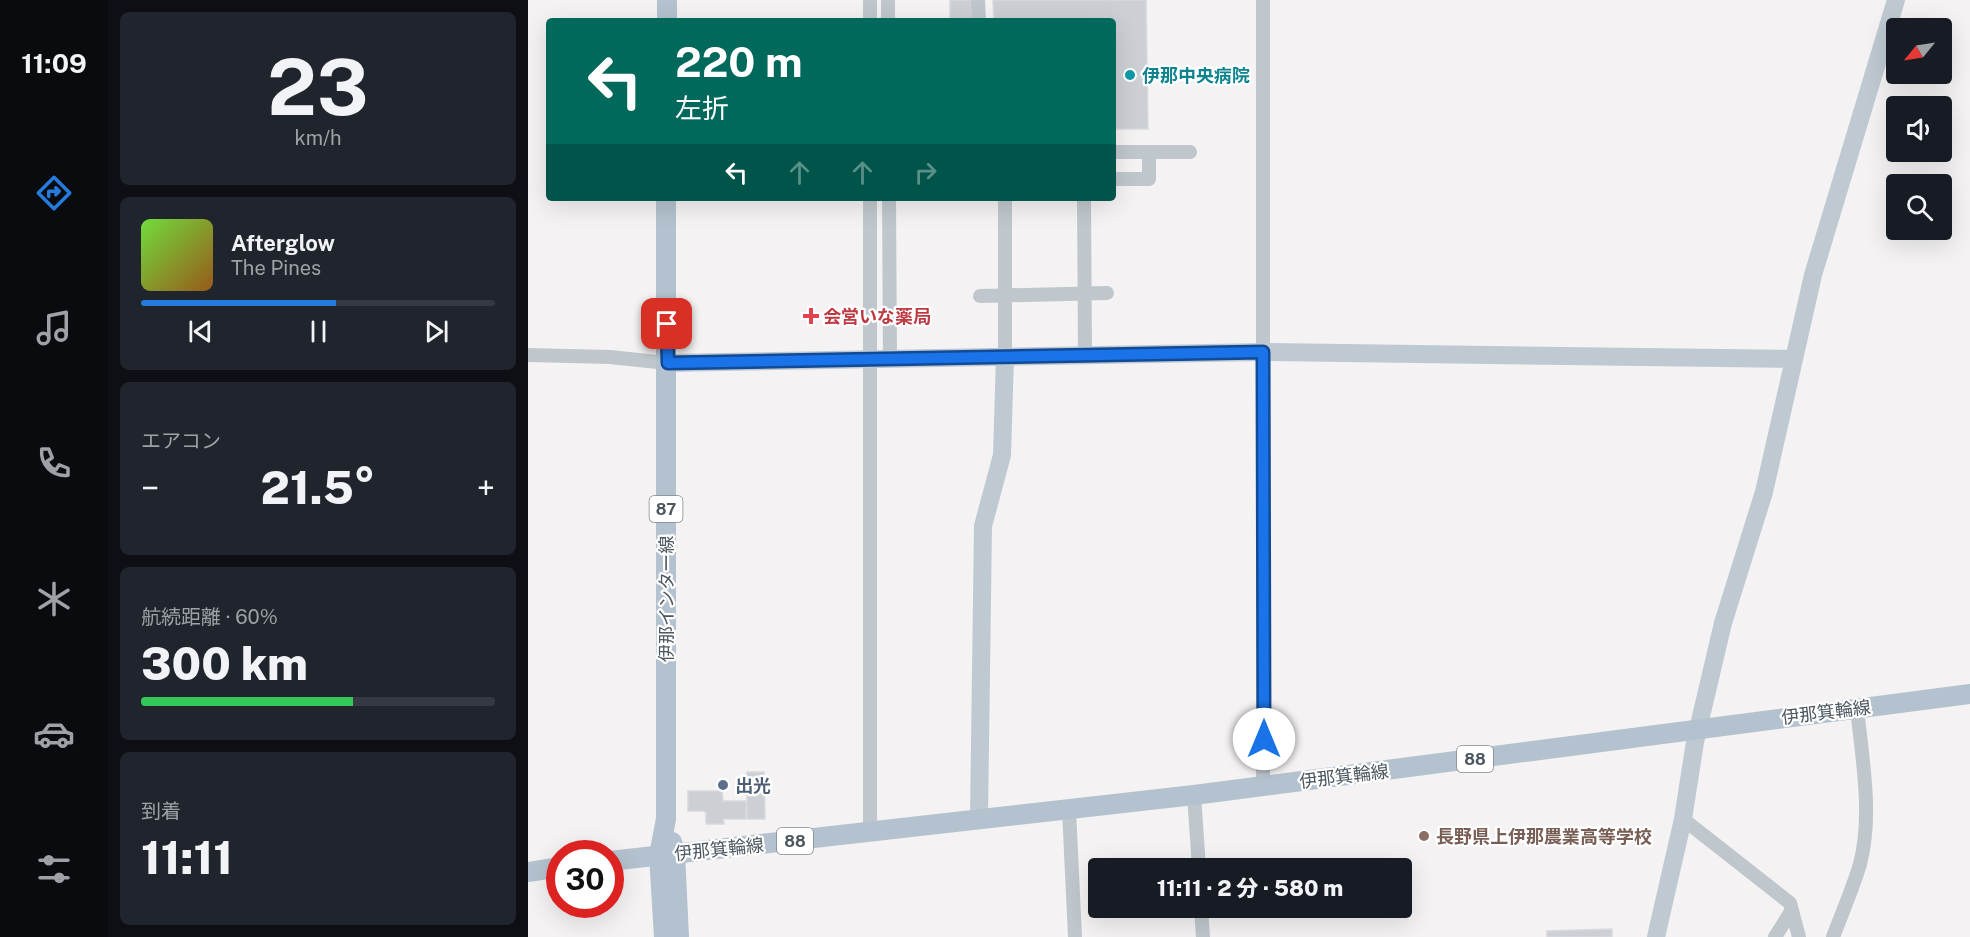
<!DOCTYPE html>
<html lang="ja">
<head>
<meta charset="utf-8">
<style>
	body { margin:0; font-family:"Public Sans","Noto Sans JP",sans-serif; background:#20242c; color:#f1f3f6; height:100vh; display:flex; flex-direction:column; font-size:22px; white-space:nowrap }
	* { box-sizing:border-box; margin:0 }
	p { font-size:20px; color:#9ea1a6 }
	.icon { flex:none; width:33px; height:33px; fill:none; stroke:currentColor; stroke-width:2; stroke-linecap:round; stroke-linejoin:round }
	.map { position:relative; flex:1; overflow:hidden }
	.panel { display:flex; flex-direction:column; gap:12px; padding:12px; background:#0d0f14; width:420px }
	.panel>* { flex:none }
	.banner { position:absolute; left:18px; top:18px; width:570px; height:183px; border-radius:6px; box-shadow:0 6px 24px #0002; background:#00695c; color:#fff; overflow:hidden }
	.needle { width:39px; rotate:240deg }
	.buttons { position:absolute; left:1358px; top:18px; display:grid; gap:12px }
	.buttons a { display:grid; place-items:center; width:66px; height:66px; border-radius:6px; background:#171b24; box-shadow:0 6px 24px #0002; font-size:30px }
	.speed { position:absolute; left:18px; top:840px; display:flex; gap:12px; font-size:30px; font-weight:700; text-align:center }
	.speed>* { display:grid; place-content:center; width:78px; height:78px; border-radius:50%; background:#171b24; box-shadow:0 6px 24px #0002; line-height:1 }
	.speed .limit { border:9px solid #d22; background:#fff; color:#111 }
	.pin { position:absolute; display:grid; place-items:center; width:51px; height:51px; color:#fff; margin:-26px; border-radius:12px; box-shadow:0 3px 9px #0006 }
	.me { position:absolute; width:66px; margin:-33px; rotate:0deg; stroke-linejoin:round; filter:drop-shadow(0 0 4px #0008) }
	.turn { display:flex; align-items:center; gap:21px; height:126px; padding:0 30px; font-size:27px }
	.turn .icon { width:78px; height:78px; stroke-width:2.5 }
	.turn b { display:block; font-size:42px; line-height:51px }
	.lanes { display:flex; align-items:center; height:57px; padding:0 30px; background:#0003; justify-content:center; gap:30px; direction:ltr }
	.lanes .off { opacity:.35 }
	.big { font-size:45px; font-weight:800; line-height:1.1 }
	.panel .tile { flex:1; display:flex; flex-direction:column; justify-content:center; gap:9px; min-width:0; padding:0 21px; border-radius:9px; background:#20242c }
	.panel .dial { align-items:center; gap:0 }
	.dial b { font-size:78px; line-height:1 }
	.song { display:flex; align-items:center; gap:18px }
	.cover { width:72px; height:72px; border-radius:9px; background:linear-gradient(135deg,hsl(100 70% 55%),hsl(30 70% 35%)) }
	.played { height:6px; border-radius:3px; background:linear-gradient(90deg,#247bdc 55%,#363941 55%) }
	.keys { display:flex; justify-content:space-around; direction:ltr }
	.heat { display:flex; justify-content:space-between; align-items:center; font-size:33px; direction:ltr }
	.charge { height:9px; border-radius:4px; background:linear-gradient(90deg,#34c759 60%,#363941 0) }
	.trip { position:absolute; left:560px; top:858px; width:324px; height:60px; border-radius:6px; background:#171b24; box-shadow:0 6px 24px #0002; font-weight:800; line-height:60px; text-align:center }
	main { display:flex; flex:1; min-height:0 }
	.tab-bar { display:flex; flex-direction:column; width:108px; justify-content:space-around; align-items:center; background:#090b0e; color:#9ea1a6 }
	.tab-bar .icon { width:42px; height:42px }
	.tab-bar .selected { color:#247bdc }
	.tab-bar b { font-size:27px; color:#f1f3f6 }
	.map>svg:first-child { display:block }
	.building { fill:#cccfd4; stroke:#d6d9dd; stroke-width:1.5 }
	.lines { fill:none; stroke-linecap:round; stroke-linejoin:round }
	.street { stroke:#bfc7cd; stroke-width:14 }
	.secondary { stroke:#bfc9d2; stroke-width:18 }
	.primary { stroke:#b4c2cf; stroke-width:20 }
	.route-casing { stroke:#114b97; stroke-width:15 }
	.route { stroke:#1a73e8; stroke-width:10 }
	.culture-dot { fill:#0f9aa8; stroke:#fff; stroke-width:2 }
	.health-dot { fill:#e0444e; stroke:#fff; stroke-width:2 }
	.service-dot { fill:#5c6f8a; stroke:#fff; stroke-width:2 }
	.education-dot { fill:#8d6e63; stroke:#fff; stroke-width:2 }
	.labels { text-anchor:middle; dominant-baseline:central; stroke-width:4.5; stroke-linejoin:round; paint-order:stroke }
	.shield { fill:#fff; stroke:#81898f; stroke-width:1.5 }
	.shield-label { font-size:16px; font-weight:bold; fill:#4b565f }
	.culture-label { font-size:18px; font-weight:bold; fill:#0d838f; stroke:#fff; text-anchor:start }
	.health-label { font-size:18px; font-weight:bold; fill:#be3a42; stroke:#fff; text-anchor:start }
	.street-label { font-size:18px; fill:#4b565f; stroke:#fff }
	.service-label { font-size:18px; font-weight:bold; fill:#4e5e75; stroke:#fff; text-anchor:start }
	.education-label { font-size:18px; font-weight:bold; fill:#785e54; stroke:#fff; text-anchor:start }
</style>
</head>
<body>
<main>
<nav class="tab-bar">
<b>11:09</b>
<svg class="icon selected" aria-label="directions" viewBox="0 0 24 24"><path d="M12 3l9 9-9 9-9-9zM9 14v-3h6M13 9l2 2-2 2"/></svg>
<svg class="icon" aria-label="music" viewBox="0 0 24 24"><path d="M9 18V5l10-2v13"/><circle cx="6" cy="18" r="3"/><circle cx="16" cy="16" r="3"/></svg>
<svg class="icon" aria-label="phone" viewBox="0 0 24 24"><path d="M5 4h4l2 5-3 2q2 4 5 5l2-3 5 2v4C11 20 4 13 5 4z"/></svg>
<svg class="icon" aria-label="climate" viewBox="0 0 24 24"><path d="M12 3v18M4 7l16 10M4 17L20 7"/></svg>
<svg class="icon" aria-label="car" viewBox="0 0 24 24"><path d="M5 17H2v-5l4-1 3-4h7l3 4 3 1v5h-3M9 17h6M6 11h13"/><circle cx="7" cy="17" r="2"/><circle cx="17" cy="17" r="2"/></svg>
<svg class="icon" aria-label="filters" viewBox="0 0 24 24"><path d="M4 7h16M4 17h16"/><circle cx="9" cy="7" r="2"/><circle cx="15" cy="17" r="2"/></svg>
</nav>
<section class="panel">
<div class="tile dial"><b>23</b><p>km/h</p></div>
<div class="tile">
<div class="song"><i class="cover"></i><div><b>Afterglow</b><p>The Pines</p></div></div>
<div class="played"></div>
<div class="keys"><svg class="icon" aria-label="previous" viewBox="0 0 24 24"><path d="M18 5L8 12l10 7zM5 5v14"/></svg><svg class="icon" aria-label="pause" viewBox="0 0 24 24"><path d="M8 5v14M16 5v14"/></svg><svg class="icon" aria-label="next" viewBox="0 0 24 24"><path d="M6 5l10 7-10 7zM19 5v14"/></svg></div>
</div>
<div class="tile"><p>エアコン</p>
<div class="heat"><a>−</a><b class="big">21.5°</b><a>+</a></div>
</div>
<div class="tile"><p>航続距離 · 60%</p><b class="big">300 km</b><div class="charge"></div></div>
<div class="tile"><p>到着</p><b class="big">11:11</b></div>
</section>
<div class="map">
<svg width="1442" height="937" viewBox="0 0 1442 937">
	<rect width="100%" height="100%" fill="#f4f2f2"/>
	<path class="building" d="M422 0H444V19H422Z
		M465 0H618L620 129H585V21H466Z
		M219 772H236L237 819H219Z
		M160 791H194L195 801H218V819H195L196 824H178V813L175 811H160Z
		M1084 929V937H1019V931Z"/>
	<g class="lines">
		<path class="street" d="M360 0V21
			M450 0 451 21
			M735 0V785
			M342 21V0
			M585 152H662
			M585 179H621V152
			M342 198V833
			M361 198 362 359
			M477 198V357
			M556 198 557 354
			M452 296 579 293
			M0 355 82 357 139 363
			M666 795 671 868
			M541 810 547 937
			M1155 819 1262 903 1271 937
			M673 908 675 937
			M1247 937 1264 910
			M1305 937C1314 913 1325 888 1332 864 1345 815 1334 758 1329 708"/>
		<path class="secondary" d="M139 363 735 352 1264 359
			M451 818 455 526 474 455 477 357
			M1128 937 1155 819 1167 742 1195 623 1236 492 1285 275 1368 0"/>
		<path class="primary" d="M139 0V21
			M144 842 147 853 151 937
			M82 861 666 795 1442 694
			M0 872 32 867
			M136 937 131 855 138 819V198"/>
	</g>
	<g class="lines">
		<g class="route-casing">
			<path id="route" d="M139 324 140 363 735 352 736 739"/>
		</g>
		<use href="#route" class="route"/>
	</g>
	<circle class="culture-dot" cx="602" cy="75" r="6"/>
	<path class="health-dot" d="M280 307h6v6h6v6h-6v6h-6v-6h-6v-6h6z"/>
	<circle class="service-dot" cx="195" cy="785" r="6"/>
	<circle class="education-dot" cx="896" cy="836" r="6"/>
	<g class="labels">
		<g class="shield">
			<rect x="121.5" y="496" width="33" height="26" rx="4.5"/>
			<rect x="929" y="746" width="36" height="26" rx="4.5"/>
			<rect x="249" y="828" width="36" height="26" rx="4.5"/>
		</g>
		<g class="shield-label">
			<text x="138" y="509">87</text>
			<text x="947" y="759">88</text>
			<text x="267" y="841">88</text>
		</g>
		<g class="culture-label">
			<text x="614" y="75">伊那中央病院</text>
		</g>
		<g class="health-label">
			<text x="295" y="316">会営いな薬局</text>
		</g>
		<g class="street-label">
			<text transform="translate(138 599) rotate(-90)">伊那インター線</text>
			<text transform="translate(1298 712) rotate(-7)">伊那箕輪線</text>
			<text transform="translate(816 776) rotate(-7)">伊那箕輪線</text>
			<text transform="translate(191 849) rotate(-6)">伊那箕輪線</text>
		</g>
		<g class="service-label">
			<text x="207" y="785">出光</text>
		</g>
		<g class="education-label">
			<text x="908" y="836">長野県上伊那農業高等学校</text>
		</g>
	</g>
</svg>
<div class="buttons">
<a><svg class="needle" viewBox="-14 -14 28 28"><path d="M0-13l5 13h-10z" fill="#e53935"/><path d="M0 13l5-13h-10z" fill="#9ea1a6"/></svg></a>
<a><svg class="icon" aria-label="sound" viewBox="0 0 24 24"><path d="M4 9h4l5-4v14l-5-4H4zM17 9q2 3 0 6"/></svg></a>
<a><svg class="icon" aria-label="search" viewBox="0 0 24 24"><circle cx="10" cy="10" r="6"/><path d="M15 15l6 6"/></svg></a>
</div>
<div class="speed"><div class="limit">30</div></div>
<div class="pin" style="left:139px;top:324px;background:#d93025"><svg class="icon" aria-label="arrive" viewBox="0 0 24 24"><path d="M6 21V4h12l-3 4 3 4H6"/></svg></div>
<svg class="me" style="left:736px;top:739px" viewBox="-20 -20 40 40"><circle r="19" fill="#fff"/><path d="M0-13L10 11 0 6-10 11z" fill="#1a73e8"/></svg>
<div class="trip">11:11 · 2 分 · 580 m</div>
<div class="banner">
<div class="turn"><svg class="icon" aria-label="left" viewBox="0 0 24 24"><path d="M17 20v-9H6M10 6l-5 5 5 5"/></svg><div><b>220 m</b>左折</div></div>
<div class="lanes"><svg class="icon" aria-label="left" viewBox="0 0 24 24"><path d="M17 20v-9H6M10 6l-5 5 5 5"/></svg><svg class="icon off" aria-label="ahead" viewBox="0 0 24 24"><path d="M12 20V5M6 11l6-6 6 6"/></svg><svg class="icon off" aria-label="ahead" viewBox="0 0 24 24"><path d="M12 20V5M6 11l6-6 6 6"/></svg><svg class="icon off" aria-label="right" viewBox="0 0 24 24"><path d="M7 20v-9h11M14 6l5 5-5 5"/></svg></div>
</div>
</div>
</main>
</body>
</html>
